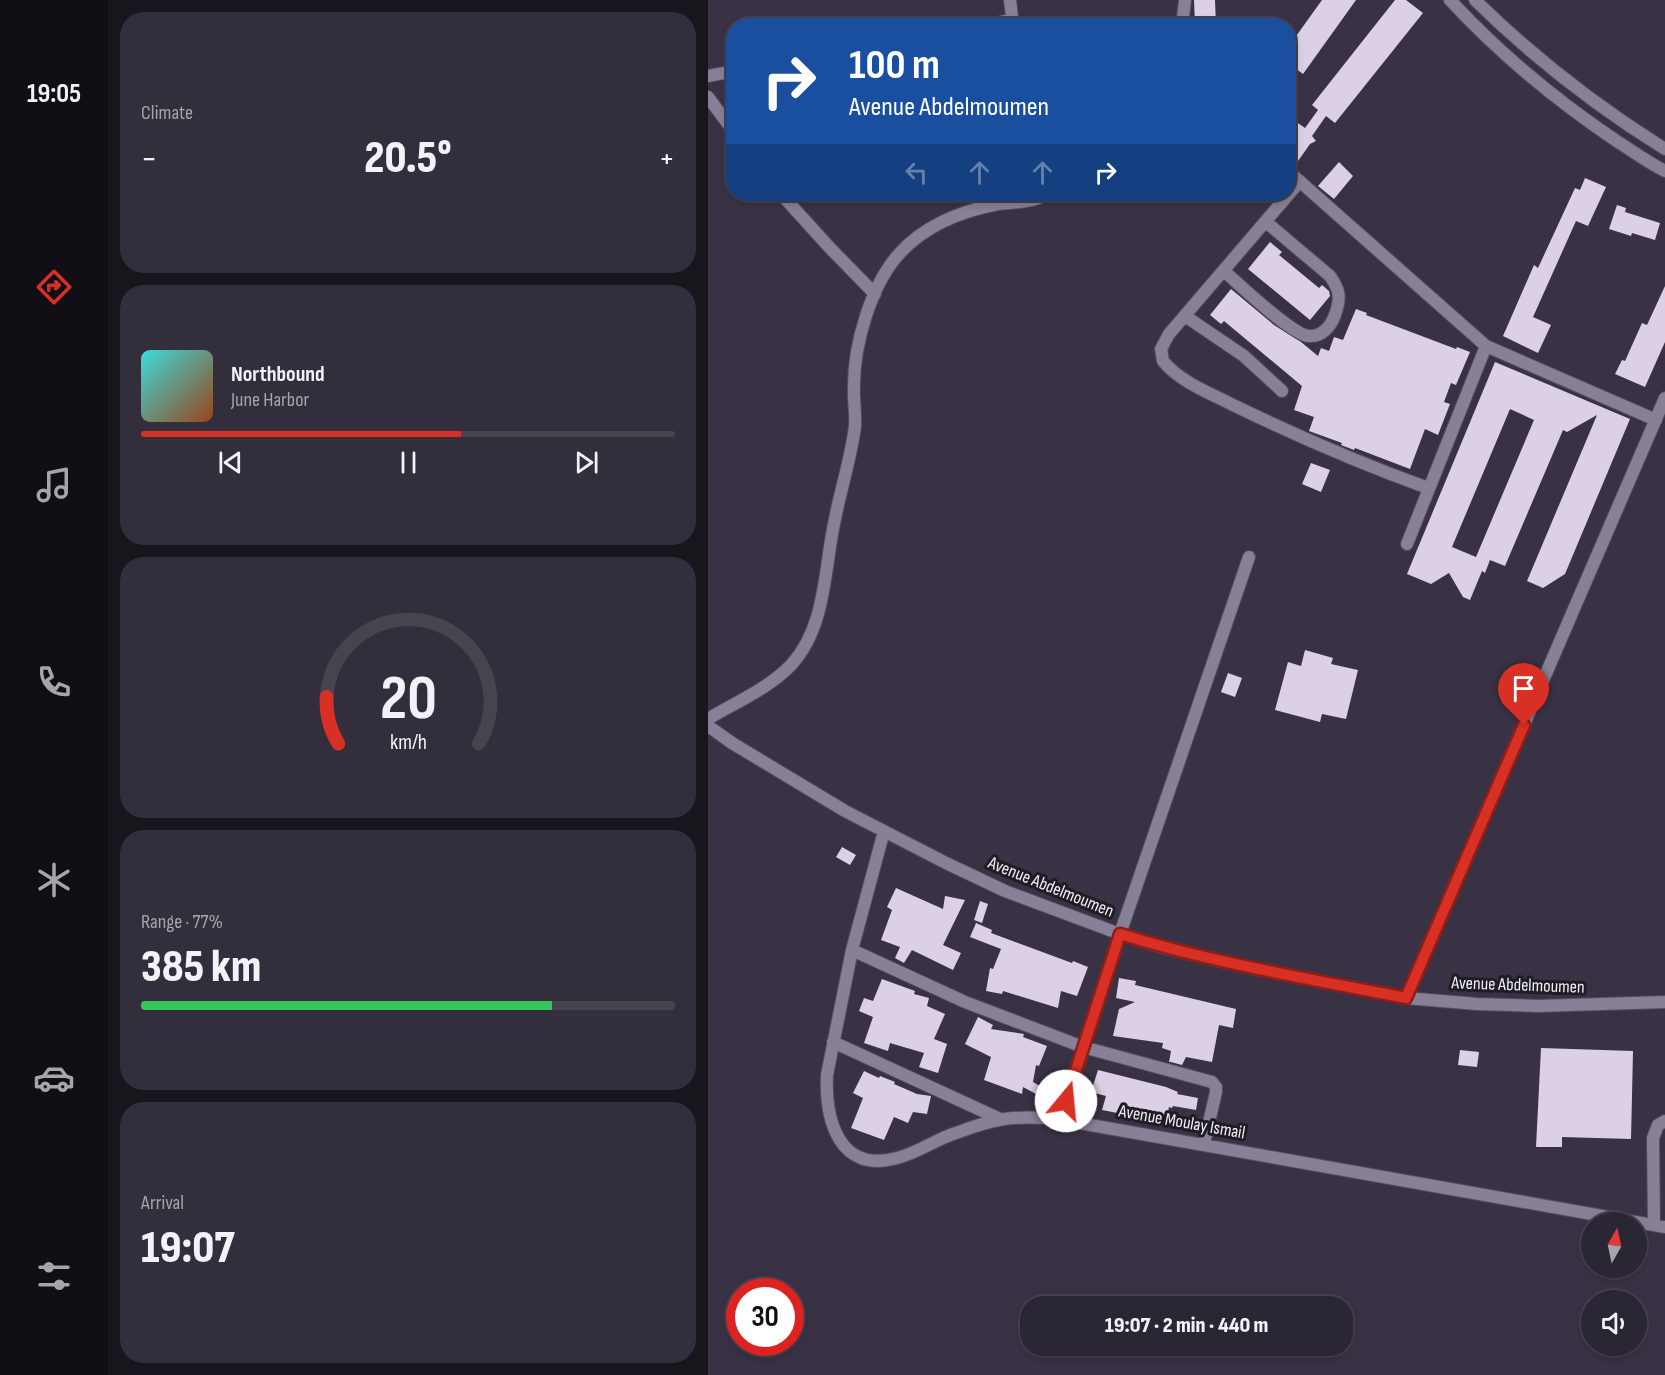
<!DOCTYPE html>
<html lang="en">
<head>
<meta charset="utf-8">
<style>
	body { margin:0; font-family:"Sofia Sans Condensed",sans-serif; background:#332e3c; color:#f1f3f6; height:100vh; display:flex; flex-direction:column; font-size:22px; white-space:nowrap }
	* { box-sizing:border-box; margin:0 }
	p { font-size:20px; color:#a6a5ac }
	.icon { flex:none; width:33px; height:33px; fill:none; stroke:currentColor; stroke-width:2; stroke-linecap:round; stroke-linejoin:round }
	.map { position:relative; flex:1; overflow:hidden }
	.panel { display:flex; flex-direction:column; gap:12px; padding:12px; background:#18151d; width:600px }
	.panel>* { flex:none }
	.guide { position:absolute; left:18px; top:18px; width:570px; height:183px; border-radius:24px; box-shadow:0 3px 9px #0003,0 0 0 2px #47434f; background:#1a4fa0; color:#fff; overflow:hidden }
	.needle { width:39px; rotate:9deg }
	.controls { position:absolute; left:873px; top:1212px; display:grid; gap:12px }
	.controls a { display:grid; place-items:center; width:66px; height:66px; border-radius:50%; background:#2b2634; box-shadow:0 3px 9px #0003,0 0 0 2px #47434f; font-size:30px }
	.speed { position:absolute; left:18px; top:1278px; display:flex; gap:12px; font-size:30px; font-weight:700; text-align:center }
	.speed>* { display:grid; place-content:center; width:78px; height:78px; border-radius:50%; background:#2b2634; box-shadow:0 3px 9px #0003,0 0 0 2px #47434f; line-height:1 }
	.speed .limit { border:9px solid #d22; background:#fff; color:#111 }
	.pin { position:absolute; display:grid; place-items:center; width:51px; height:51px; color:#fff; margin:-62px -26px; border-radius:50% 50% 50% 0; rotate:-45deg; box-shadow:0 0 6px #0007 }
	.pin .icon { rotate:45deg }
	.me { position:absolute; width:66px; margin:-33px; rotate:17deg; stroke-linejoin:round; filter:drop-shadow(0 0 4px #0008) }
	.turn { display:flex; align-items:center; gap:21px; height:126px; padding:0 24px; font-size:27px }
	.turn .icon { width:78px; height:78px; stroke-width:2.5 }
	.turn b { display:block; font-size:42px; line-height:51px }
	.lanes { display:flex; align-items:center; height:57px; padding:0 24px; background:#0003; justify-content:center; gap:30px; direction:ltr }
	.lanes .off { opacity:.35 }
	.big { font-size:45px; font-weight:800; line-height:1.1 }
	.panel .tile { flex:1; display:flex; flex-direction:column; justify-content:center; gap:9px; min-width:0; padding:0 21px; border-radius:24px; background:#332e3c }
	.panel .dial { align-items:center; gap:0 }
	.dial svg { height:156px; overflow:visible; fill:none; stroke:#47434f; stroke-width:7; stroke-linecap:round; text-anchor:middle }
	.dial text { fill:#f1f3f6; stroke:none }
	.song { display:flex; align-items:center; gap:18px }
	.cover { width:72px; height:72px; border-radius:9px; background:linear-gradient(135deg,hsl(180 70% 55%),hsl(20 70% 35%)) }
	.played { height:6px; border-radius:3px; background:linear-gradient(90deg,#d93025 60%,#47434f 60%) }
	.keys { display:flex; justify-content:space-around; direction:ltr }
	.heat { display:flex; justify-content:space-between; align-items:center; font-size:33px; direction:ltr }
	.charge { height:9px; border-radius:4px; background:linear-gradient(90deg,#34c759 77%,#47434f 0) }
	.trip { position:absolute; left:312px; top:1296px; width:333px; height:60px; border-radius:24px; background:#2b2634; box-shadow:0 3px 9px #0003,0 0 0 2px #47434f; font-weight:800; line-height:60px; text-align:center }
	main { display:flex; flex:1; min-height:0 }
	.menu { display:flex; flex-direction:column; width:108px; justify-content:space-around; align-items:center; background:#110f15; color:#a6a5ac }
	.menu .icon { width:42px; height:42px }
	.menu .current { color:#d93025 }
	.menu b { font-size:27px; color:#f1f3f6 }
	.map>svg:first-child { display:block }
	.building { fill:#dcd0e7; fill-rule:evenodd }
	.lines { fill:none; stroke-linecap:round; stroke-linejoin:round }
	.minor-casing { stroke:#524d5c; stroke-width:14 }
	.minor { stroke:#878096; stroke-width:12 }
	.route-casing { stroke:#8d1f18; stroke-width:15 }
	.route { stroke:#d93025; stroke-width:10 }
	.labels { text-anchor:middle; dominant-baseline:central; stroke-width:6; stroke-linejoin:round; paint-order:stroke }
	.street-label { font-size:18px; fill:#f1edf9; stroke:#1f1c24 }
</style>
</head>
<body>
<main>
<nav class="menu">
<b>19:05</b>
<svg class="icon current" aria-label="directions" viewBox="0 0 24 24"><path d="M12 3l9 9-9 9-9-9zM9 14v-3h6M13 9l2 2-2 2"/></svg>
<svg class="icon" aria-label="music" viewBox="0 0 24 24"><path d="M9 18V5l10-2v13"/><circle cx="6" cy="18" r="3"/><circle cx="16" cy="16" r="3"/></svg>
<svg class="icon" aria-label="phone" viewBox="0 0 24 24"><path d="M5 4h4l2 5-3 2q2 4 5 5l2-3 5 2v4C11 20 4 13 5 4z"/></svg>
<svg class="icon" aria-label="climate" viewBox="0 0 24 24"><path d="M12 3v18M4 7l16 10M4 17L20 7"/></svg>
<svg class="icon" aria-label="car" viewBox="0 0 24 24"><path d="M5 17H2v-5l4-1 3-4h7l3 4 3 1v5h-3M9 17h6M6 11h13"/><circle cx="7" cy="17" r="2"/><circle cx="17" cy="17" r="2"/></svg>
<svg class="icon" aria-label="filters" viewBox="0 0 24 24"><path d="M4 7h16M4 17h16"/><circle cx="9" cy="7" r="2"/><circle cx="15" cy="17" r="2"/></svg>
</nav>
<section class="panel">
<div class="tile"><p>Climate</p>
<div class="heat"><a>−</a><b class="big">20.5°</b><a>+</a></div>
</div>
<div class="tile">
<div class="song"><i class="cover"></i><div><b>Northbound</b><p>June Harbor</p></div></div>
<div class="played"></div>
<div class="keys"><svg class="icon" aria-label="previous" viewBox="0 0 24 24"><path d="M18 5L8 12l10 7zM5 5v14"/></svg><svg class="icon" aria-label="pause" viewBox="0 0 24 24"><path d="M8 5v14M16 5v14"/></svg><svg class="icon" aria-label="next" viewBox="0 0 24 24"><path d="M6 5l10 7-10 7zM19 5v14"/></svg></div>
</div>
<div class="tile dial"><svg viewBox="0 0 100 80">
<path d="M14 69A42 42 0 1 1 86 69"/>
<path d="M14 69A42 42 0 0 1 8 45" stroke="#d93025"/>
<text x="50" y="56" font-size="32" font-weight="700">20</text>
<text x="50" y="72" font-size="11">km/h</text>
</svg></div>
<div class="tile"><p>Range · 77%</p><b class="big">385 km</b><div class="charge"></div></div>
<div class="tile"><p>Arrival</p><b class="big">19:07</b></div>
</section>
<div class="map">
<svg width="957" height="1375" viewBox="0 0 957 1375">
	<rect width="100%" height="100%" fill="#393245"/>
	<path class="building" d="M486 0H507L508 26H487Z
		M614 0H648L595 74 580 63V58L586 51 581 46Z
		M687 0H698L715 13 627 123 618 116 604 136 608 141 602 144 590 161 580 155V116L597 128 610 110 604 105Z
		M631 162 645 176 626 199 610 186Z
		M877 178 898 187 880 226 868 221 825 317 843 325 830 353 795 336 826 265 830 268 867 188 872 190Z
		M909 205 918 208 917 212 952 223 947 240 924 233 923 236 901 229Z
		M562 242 574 252 571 255 611 288 614 285 621 291 622 296 602 320 540 269Z
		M957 286V342L937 387 907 374 914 360 917 361 934 323 939 325Z
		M523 289 566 325 593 342 610 356 613 348 621 351 626 337 635 340 648 309 659 313 658 315 748 349 749 347 762 352 748 385 743 383 736 402 742 404 730 435 717 429 702 469 647 448 646 450 633 445 634 443 601 431 606 417 586 410 594 386 516 321 513 324 502 315Z
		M787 362 922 419 857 574 835 588 819 581 889 415 859 432 855 430 797 566 782 560 777 573 774 571 762 600 755 597 741 573 723 584 699 574ZM802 409 826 420 768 557 744 547Z
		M603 463 622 470 613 492 594 484Z
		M597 650 625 658 623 664 650 670 638 719 614 714 612 722 567 710 580 662 593 666Z
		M520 673 534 678 527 697 513 692Z
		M134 847 148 855 142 865 128 857Z
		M188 888 235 909 237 896 257 900 235 945 253 953 245 970 204 950 196 963 187 958 192 947 173 940 184 910 179 907Z
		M272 901 280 904 274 923 266 920Z
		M268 923 284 930 283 933 364 963 365 961 380 967 369 996 353 991 350 1008 295 991 294 994 278 991 282 968 285 969 293 949 262 937Z
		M411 978 428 981 427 985 528 1009 525 1028 511 1025 504 1062 478 1057 474 1065 463 1062H461L463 1051 454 1048 455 1043 405 1036 411 1009 427 1002 408 998Z
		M174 979 207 991 206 994 221 998 219 1006 237 1014 226 1039 239 1044 230 1073 211 1067 216 1053 182 1043 180 1051 156 1043 165 1017 151 1011 156 998 165 1001Z
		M270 1017 285 1025 283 1029 316 1034 315 1037 339 1046 331 1066 328 1065 325 1082 334 1087 330 1095 315 1087 314 1094 276 1080 283 1057 257 1044Z
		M833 1048 925 1051 923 1139 854 1137V1147H828Z
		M752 1050 771 1052 769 1067 750 1065Z
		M390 1070 458 1087 470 1092 469 1094 490 1098 488 1110 465 1106 464 1108 461 1107 459 1117 441 1113 440 1119 394 1110 398 1096 383 1092Z
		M156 1071 171 1078 172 1076 187 1082 186 1084 209 1094 223 1096 219 1114 205 1112 200 1123 186 1117 176 1140 143 1128 155 1098 145 1093Z"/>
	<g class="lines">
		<g class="minor-casing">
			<path id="minor" d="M302 0 305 25
				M742 0C792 54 849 101 910 142 926 152 941 163 957 171
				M767 0C825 57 888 106 957 149
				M273 26 303 20
				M474 26 477 0
				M0 76 26 71
				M0 97 26 132
				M580 171 778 346 948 420
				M592 181 461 334 453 349 455 361C472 382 502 393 525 405 589 436 654 464 720 488
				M73 194 122 248 167 294
				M516 271C531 284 584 335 601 336 614 337 623 326 627 315 633 298 632 290 622 276L558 222
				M477 316 536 356 574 391
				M699 544 778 346
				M0 719C28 702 60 689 83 665 118 627 116 571 126 524 132 491 143 459 147 426 148 412 145 399 146 385 146 344 163 285 191 254 216 226 253 211 290 204 306 202 325 203 338 194
				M0 726 24 743 137 811 238 863 297 891 412 934 457 948 524 964 698 998 769 1004 830 1006 957 1002
				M176 831 144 950 119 1075C117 1120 131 1174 189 1158 210 1153 228 1139 248 1133 262 1128 277 1122 292 1120 308 1116 326 1118 343 1118L957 1227
				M144 950 257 1002 375 1047 504 1082 508 1087V1092L496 1144
				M698 998 957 398
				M125 1042 292 1119
				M353 1119 412 934 541 557
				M946 1225 945 1138 950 1125 957 1121"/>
		</g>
		<use href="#minor" class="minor"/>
	</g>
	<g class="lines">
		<g class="route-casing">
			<path id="route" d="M358 1101 412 934C505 963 602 979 698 998L816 725"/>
		</g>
		<use href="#route" class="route"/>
	</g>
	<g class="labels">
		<g class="street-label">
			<text transform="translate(343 887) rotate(22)">Avenue Abdelmoumen</text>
			<text transform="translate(810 985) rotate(2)">Avenue Abdelmoumen</text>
			<text transform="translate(474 1122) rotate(10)">Avenue Moulay Ismail</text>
		</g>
	</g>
</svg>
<div class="controls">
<a><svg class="needle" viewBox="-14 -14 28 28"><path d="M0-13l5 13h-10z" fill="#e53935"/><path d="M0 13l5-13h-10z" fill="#a6a5ac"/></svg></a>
<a><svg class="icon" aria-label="sound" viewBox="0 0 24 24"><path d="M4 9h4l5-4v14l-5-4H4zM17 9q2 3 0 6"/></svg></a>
</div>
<div class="speed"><div class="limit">30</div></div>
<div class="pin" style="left:816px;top:725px;background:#d93025"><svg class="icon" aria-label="arrive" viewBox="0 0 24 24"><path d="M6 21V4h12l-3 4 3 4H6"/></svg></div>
<svg class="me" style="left:358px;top:1101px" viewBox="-20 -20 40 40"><circle r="19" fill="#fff"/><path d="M0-13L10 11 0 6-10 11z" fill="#d93025"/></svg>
<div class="trip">19:07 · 2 min · 440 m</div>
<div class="guide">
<div class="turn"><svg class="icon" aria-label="right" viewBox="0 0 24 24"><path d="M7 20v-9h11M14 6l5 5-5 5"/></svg><div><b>100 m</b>Avenue Abdelmoumen</div></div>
<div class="lanes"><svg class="icon off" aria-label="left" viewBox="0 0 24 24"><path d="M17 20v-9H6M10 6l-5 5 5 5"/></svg><svg class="icon off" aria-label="ahead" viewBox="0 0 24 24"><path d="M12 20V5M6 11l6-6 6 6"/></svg><svg class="icon off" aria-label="ahead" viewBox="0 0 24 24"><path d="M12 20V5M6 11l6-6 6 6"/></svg><svg class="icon" aria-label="right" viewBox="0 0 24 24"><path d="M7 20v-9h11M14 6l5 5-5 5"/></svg></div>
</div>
</div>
</main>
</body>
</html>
